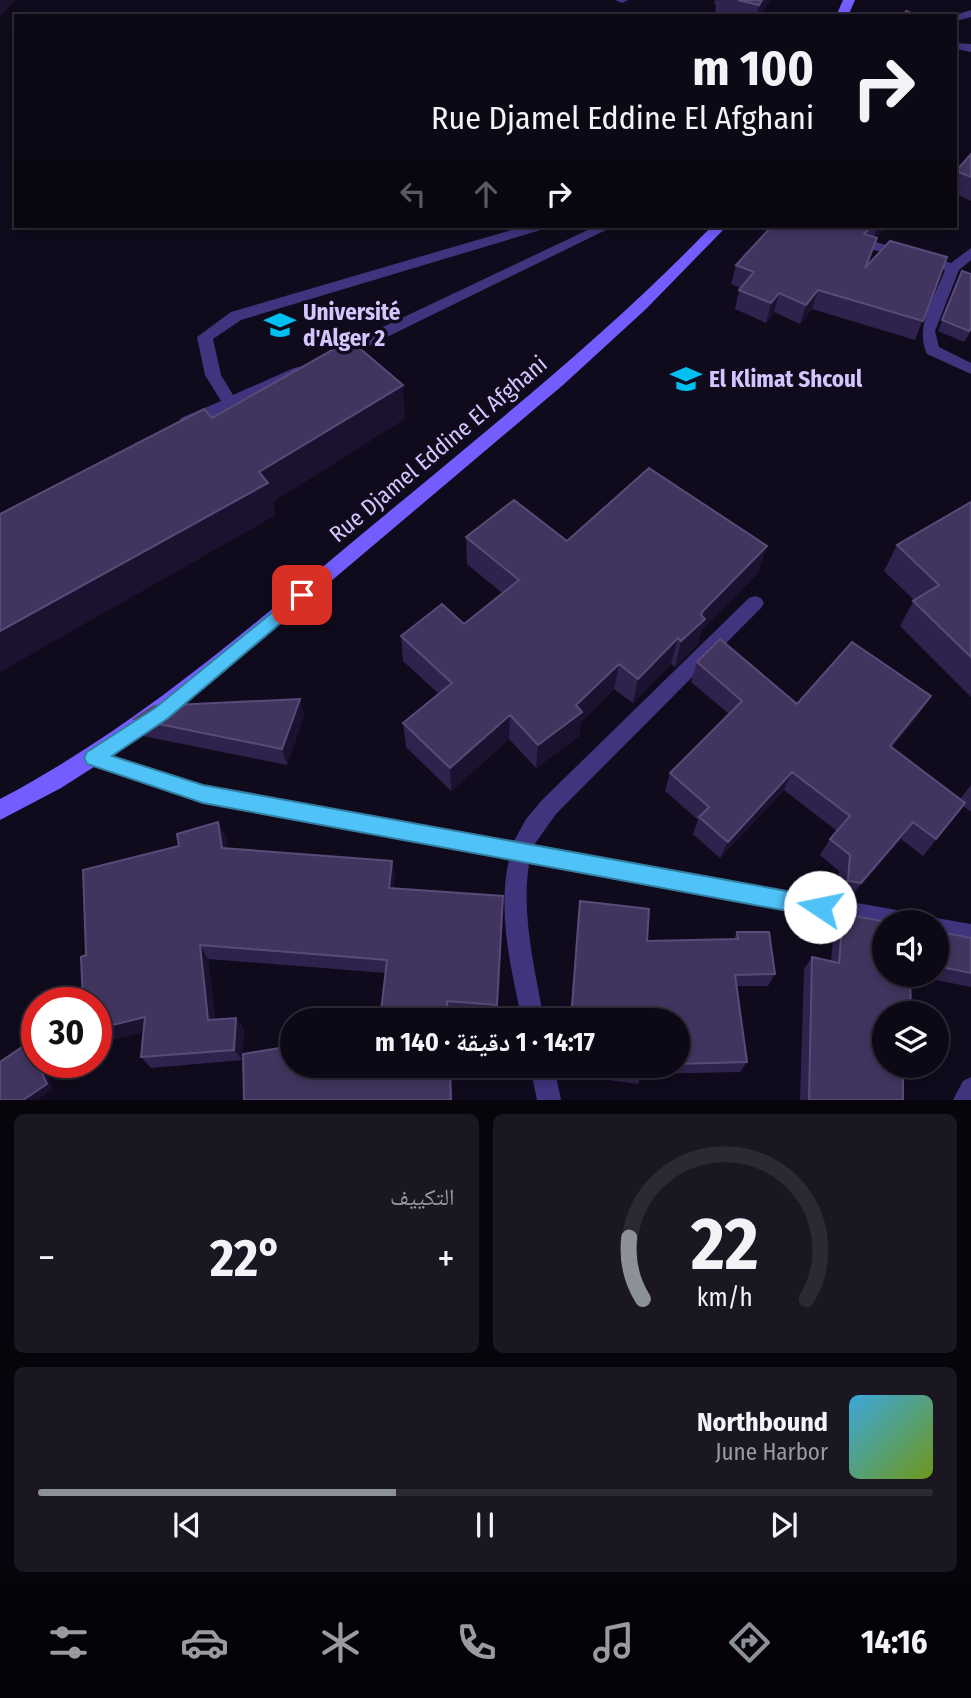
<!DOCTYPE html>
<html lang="ar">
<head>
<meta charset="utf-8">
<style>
	body { margin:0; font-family:"Fira Sans Condensed","Noto Naskh Arabic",sans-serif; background:#1a1622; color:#f1f3f6; direction:rtl; height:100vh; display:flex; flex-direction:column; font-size:26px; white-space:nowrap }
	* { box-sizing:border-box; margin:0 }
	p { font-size:23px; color:#9a9aa0 }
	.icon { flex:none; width:38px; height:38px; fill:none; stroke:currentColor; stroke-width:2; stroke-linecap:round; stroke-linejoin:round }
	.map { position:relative; height:1100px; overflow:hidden; direction:ltr }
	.details { display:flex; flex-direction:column; gap:14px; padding:14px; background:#07040c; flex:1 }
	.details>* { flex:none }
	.hud { position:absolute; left:14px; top:14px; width:943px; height:214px; border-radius:0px; box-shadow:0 4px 10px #0003,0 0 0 2px #2c2934; direction:rtl; background:#0c0815; color:#f1f3f6; overflow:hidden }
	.buttons { position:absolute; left:872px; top:910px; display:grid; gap:14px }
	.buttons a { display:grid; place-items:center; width:77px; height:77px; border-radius:50%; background:#0c0815; box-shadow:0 4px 10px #0003,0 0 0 2px #2c2934; font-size:35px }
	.speed { position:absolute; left:21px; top:987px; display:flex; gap:14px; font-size:35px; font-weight:700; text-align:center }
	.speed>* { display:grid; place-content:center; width:91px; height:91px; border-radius:50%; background:#0c0815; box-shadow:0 4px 10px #0003,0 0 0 2px #2c2934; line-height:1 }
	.speed .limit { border:10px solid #d22; background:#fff; color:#111 }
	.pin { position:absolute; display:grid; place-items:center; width:60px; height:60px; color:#fff; margin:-30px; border-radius:14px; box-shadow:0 4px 10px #0006 }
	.me { position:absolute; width:77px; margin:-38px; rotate:281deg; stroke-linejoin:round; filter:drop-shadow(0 0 5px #0008) }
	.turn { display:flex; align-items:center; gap:24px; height:147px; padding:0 28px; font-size:32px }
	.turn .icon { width:91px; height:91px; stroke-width:2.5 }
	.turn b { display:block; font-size:49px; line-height:60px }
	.lanes { display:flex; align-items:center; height:66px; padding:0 28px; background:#0003; justify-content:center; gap:35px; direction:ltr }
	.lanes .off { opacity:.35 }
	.big { font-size:52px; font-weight:700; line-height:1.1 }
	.details .tile { flex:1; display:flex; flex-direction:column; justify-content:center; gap:10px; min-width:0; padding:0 24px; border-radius:10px; background:#1a1622 }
	.details .dial { align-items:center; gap:0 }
	.dial svg { height:182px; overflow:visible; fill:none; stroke:#2c2934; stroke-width:7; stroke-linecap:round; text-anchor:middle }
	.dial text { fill:#f1f3f6; stroke:none }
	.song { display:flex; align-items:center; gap:21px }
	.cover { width:84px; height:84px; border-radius:10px; background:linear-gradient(135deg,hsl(200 70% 55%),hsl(80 70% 35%)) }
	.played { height:7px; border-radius:4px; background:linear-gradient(90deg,#8c9099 40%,#2c2934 40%) }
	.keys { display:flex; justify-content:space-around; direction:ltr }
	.heat { display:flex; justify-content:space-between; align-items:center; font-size:38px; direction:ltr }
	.details .tiles { flex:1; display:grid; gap:14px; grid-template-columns:1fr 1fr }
	.tile:last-child { grid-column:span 2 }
	.trip { position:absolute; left:280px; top:1008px; width:410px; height:70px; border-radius:35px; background:#0c0815; box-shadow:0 4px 10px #0003,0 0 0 2px #2c2934; font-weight:700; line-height:70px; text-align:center; direction:rtl }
	.tabs { display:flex; height:112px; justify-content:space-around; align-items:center; background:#050308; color:#9a9aa0 }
	.tabs .icon { width:49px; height:49px }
	.tabs .current { color:#8c9099 }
	.tabs b { font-size:32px; color:#f1f3f6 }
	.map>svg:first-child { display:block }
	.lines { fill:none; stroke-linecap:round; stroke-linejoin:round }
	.service { fill:#3f347d; fill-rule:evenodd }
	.minor { fill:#3f347d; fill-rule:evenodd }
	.secondary { fill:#735dff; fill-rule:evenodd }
	.wall { fill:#2f224c }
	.shaded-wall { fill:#1b1230 }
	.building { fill:#41345f; stroke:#584b78; stroke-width:2 }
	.route { fill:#4fc3f7; stroke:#337fa1; stroke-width:2 }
	.labels { text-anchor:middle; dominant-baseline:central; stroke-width:7; stroke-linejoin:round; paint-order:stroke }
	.poi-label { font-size:23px; font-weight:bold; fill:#d3c6ff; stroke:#100b1c; text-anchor:start }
	.street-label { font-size:23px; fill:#d3c6ff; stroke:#100b1c }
</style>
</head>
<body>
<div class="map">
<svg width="971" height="1100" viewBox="0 0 971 1100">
	<rect width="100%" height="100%" fill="#100b1c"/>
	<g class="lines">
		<path class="service" d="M525 226H546L544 229 241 320 213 339 221 375 233 395 294 368 299 367 307 372 304 376 193 426H181L179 422 181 418 221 401 205 375 197 337 231 312Z
			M596 226H614L342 359H332L329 355 332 351Z"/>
		<path class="minor" d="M615 0H628L622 3Z
			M971 10V17L956 21V16H952Z
			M956 43 971 44V52L956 49Z
			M854 236 951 263 971 248V260L959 270 935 331 939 347 971 363V374L927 354C914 327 935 296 945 270L849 243V237Z
			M755 596 761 598 764 603 761 608 556 814 534 845 902 911 910 914 913 922H884V929L529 864C521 916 535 969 544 1020H522C511 970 497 911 509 860L203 803 86 764 83 758 86 752 93 749 203 785 514 841 526 819 542 800 749 598Z
			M936 918 971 924V946L936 940V922H928Z
			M530 1066H554L561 1100H537Z
			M971 1077V1100H953L963 1081Z"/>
		<path class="secondary" d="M843 0H855L848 16H836Z
			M712 226H727L646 309 563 385 208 685 111 756 61 788 0 820V799C141 725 257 621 379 520 493 425 609 333 712 226Z"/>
	</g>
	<path class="wall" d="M715 0H770L760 16 715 15 716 5 714 4Z
		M971 154V201L956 194V171Z
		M772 226H884L882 231 875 237 877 238 868 265 947 257 915 340 812 309 800 324 774 312 766 323 735 309 739 290 740 288 731 284 736 265Z
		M962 271 971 274V331L964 342 938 331Z
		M971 502V697L900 626 914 600 884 571 897 545Z
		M466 537 567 541 758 573 701 631 698 644 675 667 671 664 633 703 614 689 581 722 579 736 536 768 509 739 451 791 406 747 403 723 439 694 403 661 401 636 464 624 502 593 467 564Z
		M697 662 797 704 919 715 892 748 960 799 971 785V812L963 806 923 856 901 839 849 899 837 897 839 871 820 855 830 839 837 831 784 790 720 858 693 834 698 820 665 791 670 773 729 714 691 682Z
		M300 699 304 715 287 765 143 736 134 719Z
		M218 822 226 838 227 848 392 861 395 876 393 889 503 896 496 1017 449 1013V1020H380L386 973 208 959 215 1019 236 1018 244 1029 242 1060 151 1068 141 1057 143 1032 96 1044V1003L86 955Z
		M580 901 647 941 733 940 737 932 775 974 768 986H737L747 1062 740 1072 642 1074 638 1084 566 1074V1066H677V1020H570L578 914Z
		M843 914 884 975H936V931L971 938V987L910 975 884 1013 903 1100H800L804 969 812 957 831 961 834 927Z"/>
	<path class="shaded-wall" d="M0 0H15L0 17Z
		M762 0H770L760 16H757L759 5Z
		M877 226H884L882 231 873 239Z
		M818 290 812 309 800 324 806 305Z
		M779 293 774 312 766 323 771 303Z
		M403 385 405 419 273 502 276 515 0 672V631Z
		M767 546 758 573 701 631 698 644 675 667 681 641 703 611Z
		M678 638 671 664 633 703 638 679Z
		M619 664 614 689 581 722 579 736 536 768 538 745Z
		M931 696 919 715 879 764 890 746Z
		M300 699 304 715 287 765 282 749Z
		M510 715 509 739 451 791 450 768Z
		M792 772 784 790 720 858 728 842Z
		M218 822 226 838 230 863 222 848Z
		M913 822 901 839 849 899 861 883Z
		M392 861 395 876 391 903 389 888Z
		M200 945 208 959 216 1031 208 1020Z
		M145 1017 155 1029 96 1044V1029Z
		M236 1018 244 1029 242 1060 234 1050Z
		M28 1043 35 1049 37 1052V1062Z
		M37 1062H41L53 1089 37 1100H23Z"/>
	<path class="building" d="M738 0H762L759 5Z
		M906 11 919 16H904Z
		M971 154V177L956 171Z
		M772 226H853L868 230 864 234 877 238 865 268 890 241 947 257 923 321 818 290 806 305 779 293 771 303 739 290 754 272 736 265Z
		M962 271 971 274V328L969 331 942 320Z
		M350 340 403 385 259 472 268 483 0 631V514L204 409 212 418Z
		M649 468 767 546 703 611 701 615 705 619 681 641 678 638 638 679 619 664 576 705 582 712 538 745 510 715 450 768 403 723 452 683 401 636 442 604 464 624 519 580 466 537 514 500 567 541Z
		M971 502V657L913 601 939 585 897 545Z
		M720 639 797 704 852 642 931 696 890 746 965 803 936 839 913 822 861 883 848 881 850 855 830 839 850 816 792 772 728 842 699 817 709 807 670 773 742 701 697 662Z
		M300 699 282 749 134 719 154 706Z
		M218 822 222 848 392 861 389 888 503 896 497 1005 447 1001 448 1020H380L387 960 200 945 208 1020 236 1018 234 1050 141 1057 145 1017 96 1029V1003H83L81 957 86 955 83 870 179 846 177 834Z
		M580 901 649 909 647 941 738 939 737 932H769L775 974 735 975 747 1062 677 1064V1020H571Z
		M843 914 887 922H884V975H910L911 1013H884V1066H903V1100H809L812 957 839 963Z
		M936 931 971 938V973L936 966Z
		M28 1043 47 1084 23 1100H0V1062Z
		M292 1046V1066H450L451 1100H244L243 1054Z
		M577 1066H643L642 1074Z"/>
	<path class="route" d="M302 588 311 595 308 600 167 719 112 756 203 785 820 897 827 900 830 907 827 914 820 917 203 803 87 764 84 758 87 752 155 708Z"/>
	<defs>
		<g id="university-bare" transform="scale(2.415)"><path d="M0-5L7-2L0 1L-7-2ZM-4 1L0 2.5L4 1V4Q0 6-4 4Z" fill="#00bff1" stroke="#100b1c" stroke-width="2.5" paint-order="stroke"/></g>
	</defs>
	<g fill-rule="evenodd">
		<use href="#university-bare" x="280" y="325"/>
		<use href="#university-bare" x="686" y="379"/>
	</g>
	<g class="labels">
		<g class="poi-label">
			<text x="303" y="312">Université<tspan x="303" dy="26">d'Alger 2</tspan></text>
			<text x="709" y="379">El Klimat Shcoul</text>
		</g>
		<g class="street-label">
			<text transform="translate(438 449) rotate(-40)">Rue Djamel Eddine El Afghani</text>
		</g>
	</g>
</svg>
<div class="buttons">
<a><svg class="icon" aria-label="sound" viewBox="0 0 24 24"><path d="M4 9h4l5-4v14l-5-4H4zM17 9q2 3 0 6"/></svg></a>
<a><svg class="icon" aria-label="layers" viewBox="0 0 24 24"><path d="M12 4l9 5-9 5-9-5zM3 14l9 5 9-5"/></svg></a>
</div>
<div class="speed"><div class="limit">30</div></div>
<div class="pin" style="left:302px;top:595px;background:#d93025"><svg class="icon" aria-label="arrive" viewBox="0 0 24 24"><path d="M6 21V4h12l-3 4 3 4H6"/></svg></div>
<svg class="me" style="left:820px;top:907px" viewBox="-20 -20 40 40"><circle r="19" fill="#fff"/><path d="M0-13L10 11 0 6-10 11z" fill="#4fc3f7"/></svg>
<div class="trip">14:17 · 1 دقيقة · 140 m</div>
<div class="hud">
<div class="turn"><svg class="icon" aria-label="right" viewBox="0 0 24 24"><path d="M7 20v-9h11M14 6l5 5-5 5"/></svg><div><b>100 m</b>Rue Djamel Eddine El Afghani</div></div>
<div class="lanes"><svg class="icon off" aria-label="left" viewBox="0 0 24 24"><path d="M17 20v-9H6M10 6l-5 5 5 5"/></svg><svg class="icon off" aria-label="ahead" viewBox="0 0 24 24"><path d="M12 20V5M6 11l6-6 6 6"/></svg><svg class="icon" aria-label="right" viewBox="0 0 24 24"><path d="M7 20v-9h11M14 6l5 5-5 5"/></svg></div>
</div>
</div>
<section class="details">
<div class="tiles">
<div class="tile dial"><svg viewBox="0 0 100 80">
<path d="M14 69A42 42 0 1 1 86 69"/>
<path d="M14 69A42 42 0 0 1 8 42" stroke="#8c9099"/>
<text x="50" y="56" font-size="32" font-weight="700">22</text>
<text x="50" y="72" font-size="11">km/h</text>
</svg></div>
<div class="tile"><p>التكييف</p>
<div class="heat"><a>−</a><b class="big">22°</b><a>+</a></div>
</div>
<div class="tile">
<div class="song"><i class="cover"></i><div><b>Northbound</b><p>June Harbor</p></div></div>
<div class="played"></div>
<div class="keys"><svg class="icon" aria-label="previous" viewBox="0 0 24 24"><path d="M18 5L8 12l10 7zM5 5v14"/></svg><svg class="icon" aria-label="pause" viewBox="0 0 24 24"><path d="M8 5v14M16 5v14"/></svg><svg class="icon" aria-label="next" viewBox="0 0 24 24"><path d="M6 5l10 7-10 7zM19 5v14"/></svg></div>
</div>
</div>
</section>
<nav class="tabs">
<b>14:16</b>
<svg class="icon current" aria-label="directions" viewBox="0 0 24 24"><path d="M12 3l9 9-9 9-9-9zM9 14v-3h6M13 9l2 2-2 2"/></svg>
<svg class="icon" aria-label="music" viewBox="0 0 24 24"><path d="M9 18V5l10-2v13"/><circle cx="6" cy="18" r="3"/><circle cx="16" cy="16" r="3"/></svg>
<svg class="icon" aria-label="phone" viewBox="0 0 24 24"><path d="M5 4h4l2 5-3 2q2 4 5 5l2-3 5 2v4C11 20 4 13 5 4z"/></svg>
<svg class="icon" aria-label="climate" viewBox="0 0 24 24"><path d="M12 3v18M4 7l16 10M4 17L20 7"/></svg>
<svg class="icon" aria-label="car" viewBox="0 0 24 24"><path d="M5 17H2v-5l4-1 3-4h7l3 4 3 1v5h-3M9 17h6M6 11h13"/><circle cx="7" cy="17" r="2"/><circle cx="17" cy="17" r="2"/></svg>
<svg class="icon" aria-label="filters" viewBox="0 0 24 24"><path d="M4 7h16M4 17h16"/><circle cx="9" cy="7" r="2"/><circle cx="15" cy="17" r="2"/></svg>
</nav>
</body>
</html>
